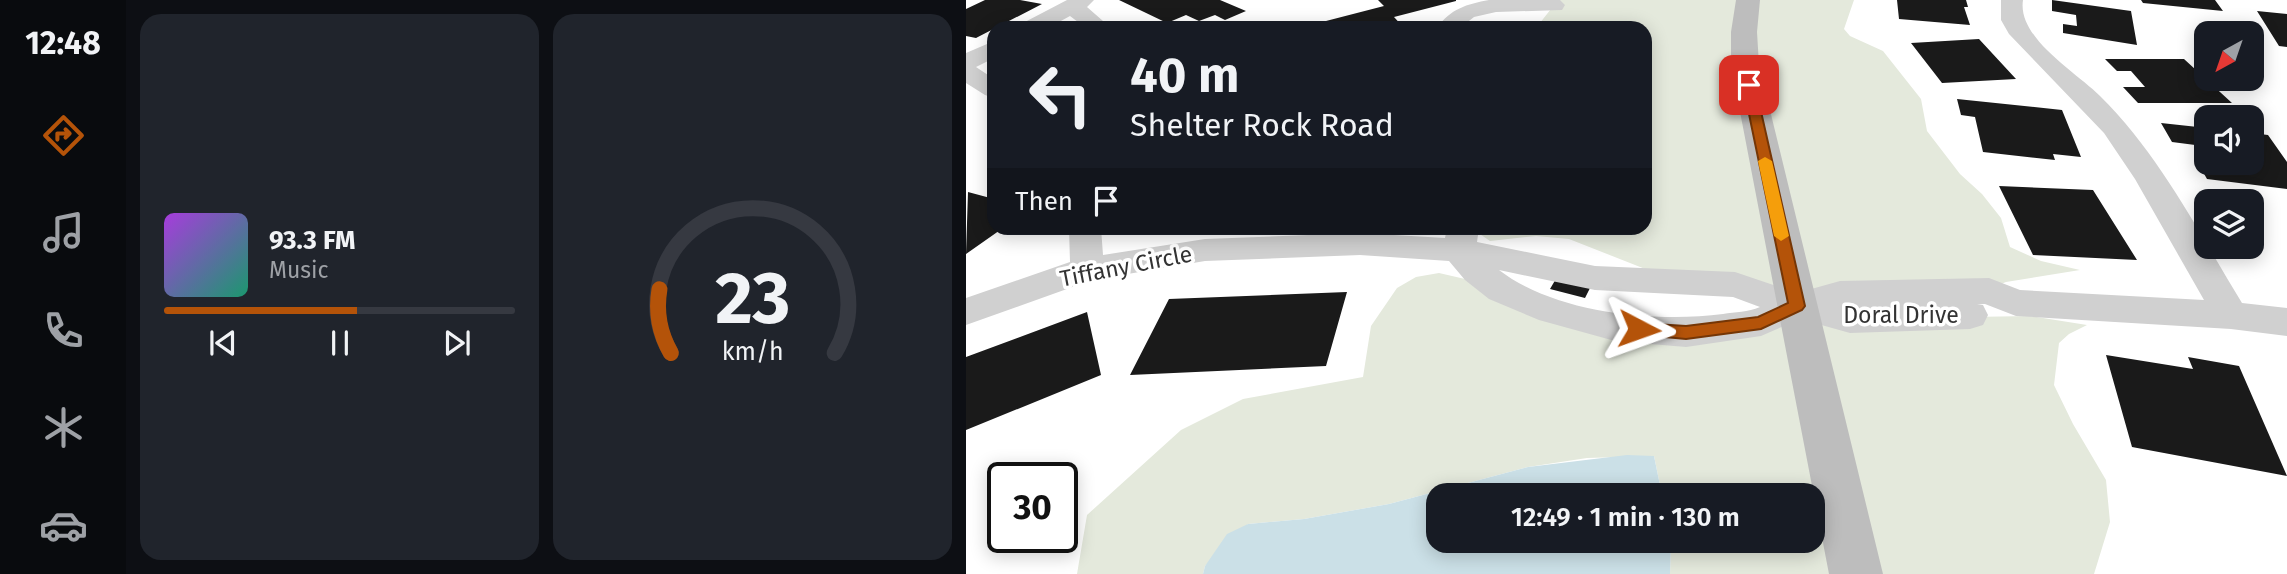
<!DOCTYPE html>
<html lang="en">
<head>
<meta charset="utf-8">
<style>
	body { margin:0; font-family:"Fira Sans",sans-serif; background:#20242c; color:#f1f3f6; height:100vh; display:flex; flex-direction:column; font-size:26px; white-space:nowrap }
	* { box-sizing:border-box; margin:0 }
	p { font-size:23px; color:#9ea1a6 }
	.icon { flex:none; width:38px; height:38px; fill:none; stroke:currentColor; stroke-width:2; stroke-linecap:round; stroke-linejoin:round }
	.map { position:relative; flex:1; overflow:hidden }
	.sheet { display:flex; flex-direction:column; gap:14px; padding:14px; background:#0d0f14; width:840px }
	.sheet>* { flex:none }
	.top-card { position:absolute; left:21px; top:21px; width:665px; height:214px; border-radius:21px; box-shadow:0 4px 18px #0003; background:#171b24; color:#f1f3f6; overflow:hidden }
	.needle { width:46px; rotate:220deg }
	.tools { position:absolute; left:1228px; top:21px; display:grid; gap:14px }
	.tools a { display:grid; place-items:center; width:70px; height:70px; border-radius:14px; background:#171b24; box-shadow:0 4px 18px #0003; font-size:35px }
	.speed { position:absolute; left:21px; top:462px; display:flex; gap:14px; font-size:35px; font-weight:700; text-align:center }
	.speed>* { display:grid; place-content:center; width:91px; height:91px; border-radius:50%; background:#171b24; box-shadow:0 4px 18px #0003; line-height:1 }
	.speed .limit { border:4px solid #111; border-radius:10px; background:#fff; color:#111 }
	.pin { position:absolute; display:grid; place-items:center; width:60px; height:60px; color:#fff; margin:-30px; border-radius:14px; box-shadow:0 4px 10px #0006 }
	.me { position:absolute; width:77px; margin:-38px; rotate:94deg; stroke-linejoin:round; filter:drop-shadow(0 0 5px #0008) }
	.turn { display:flex; align-items:center; gap:24px; height:147px; padding:0 28px; font-size:32px }
	.turn .icon { width:91px; height:91px; stroke-width:2.5 }
	.turn b { display:block; font-size:49px; line-height:60px }
	.then { display:flex; align-items:center; height:66px; padding:0 28px; background:#0003; gap:14px; font-size:26px }
	.sheet .tile { flex:1; display:flex; flex-direction:column; justify-content:center; gap:10px; min-width:0; padding:0 24px; border-radius:21px; background:#20242c }
	.sheet .dial { align-items:center; gap:0 }
	.dial svg { height:182px; overflow:visible; fill:none; stroke:#363941; stroke-width:7; stroke-linecap:round; text-anchor:middle }
	.dial text { fill:#f1f3f6; stroke:none }
	.song { display:flex; align-items:center; gap:21px }
	.cover { width:84px; height:84px; border-radius:10px; background:linear-gradient(135deg,hsl(280 70% 55%),hsl(160 70% 35%)) }
	.played { height:7px; border-radius:4px; background:linear-gradient(90deg,#b45309 55%,#363941 55%) }
	.keys { display:flex; justify-content:space-around; direction:ltr }
	.sheet .tiles { flex:1; display:grid; gap:14px; grid-template-columns:repeat(2,1fr) }
	.trip { position:absolute; left:460px; top:483px; width:399px; height:70px; border-radius:21px; background:#171b24; box-shadow:0 4px 18px #0003; font-weight:600; line-height:70px; text-align:center }
	main { display:flex; flex:1; min-height:0 }
	.menu { display:flex; flex-direction:column; width:126px; justify-content:space-around; align-items:center; background:#090b0e; color:#9ea1a6 }
	.menu .icon { width:49px; height:49px }
	.menu .active { color:#b45309 }
	.menu b { font-size:32px; color:#f1f3f6 }
	.map>svg:first-child { display:block }
	.green { fill:#e4e9dc }
	.water { fill:#cbe0e7 }
	.building { fill:#1a1a1a }
	.lines { fill:none; stroke-linecap:round; stroke-linejoin:round }
	.street { fill:#d0d0d0; fill-rule:evenodd }
	.secondary { fill:#bdbdbd; fill-rule:evenodd }
	.route { fill:#b45309; stroke:#753606; stroke-width:2 }
	.slow { fill:#f59e0b }
	.labels { text-anchor:middle; dominant-baseline:central; stroke-width:7; stroke-linejoin:round; paint-order:stroke }
	.street-label { font-size:23px; fill:#333; stroke:#fff }
</style>
</head>
<body>
<main>
<nav class="menu">
<b>12:48</b>
<svg class="icon active" aria-label="directions" viewBox="0 0 24 24"><path d="M12 3l9 9-9 9-9-9zM9 14v-3h6M13 9l2 2-2 2"/></svg>
<svg class="icon" aria-label="music" viewBox="0 0 24 24"><path d="M9 18V5l10-2v13"/><circle cx="6" cy="18" r="3"/><circle cx="16" cy="16" r="3"/></svg>
<svg class="icon" aria-label="phone" viewBox="0 0 24 24"><path d="M5 4h4l2 5-3 2q2 4 5 5l2-3 5 2v4C11 20 4 13 5 4z"/></svg>
<svg class="icon" aria-label="climate" viewBox="0 0 24 24"><path d="M12 3v18M4 7l16 10M4 17L20 7"/></svg>
<svg class="icon" aria-label="car" viewBox="0 0 24 24"><path d="M5 17H2v-5l4-1 3-4h7l3 4 3 1v5h-3M9 17h6M6 11h13"/><circle cx="7" cy="17" r="2"/><circle cx="17" cy="17" r="2"/></svg>
</nav>
<section class="sheet">
<div class="tiles">
<div class="tile">
<div class="song"><i class="cover"></i><div><b>93.3 FM</b><p>Music</p></div></div>
<div class="played"></div>
<div class="keys"><svg class="icon" aria-label="previous" viewBox="0 0 24 24"><path d="M18 5L8 12l10 7zM5 5v14"/></svg><svg class="icon" aria-label="pause" viewBox="0 0 24 24"><path d="M8 5v14M16 5v14"/></svg><svg class="icon" aria-label="next" viewBox="0 0 24 24"><path d="M6 5l10 7-10 7zM19 5v14"/></svg></div>
</div>
<div class="tile dial"><svg viewBox="0 0 100 80">
<path d="M14 69A42 42 0 1 1 86 69"/>
<path d="M14 69A42 42 0 0 1 9 41" stroke="#b45309"/>
<text x="50" y="56" font-size="32" font-weight="700">23</text>
<text x="50" y="72" font-size="11">km/h</text>
</svg></div>
</div>
</section>
<div class="map">
<svg width="1321" height="574" viewBox="0 0 1321 574">
	<rect width="100%" height="100%" fill="#fff"/>
	<path class="green" d="M592 0H888L878 29 884 36 917 51 955 99 961 131 994 174 1016 194 1035 218 1044 247 1075 261 1114 270 1040 282 1025 288 884 319 1064 316 1121 325 1103 334 1093 343 1088 385 1107 424 1140 480 1144 522 1128 574H704L705 541H847V495H696L688 456 621 458 562 467 423 504 338 519 282 524 239 566 237 574H111L121 515 215 430 277 399 397 377 405 326 431 288 450 277 473 273 499 279 647 332 829 306 697 276 603 239 570 236 524 241 508 230 507 228H679V28H570Z"/>
	<path class="water" d="M661 455 688 456 696 495H472V541H705L704 574H237L239 566 261 534 282 524 338 519 423 504 562 467Z"/>
	<path class="building" d="M19 0H54L76 4 10 38 0 36V9Z
		M153 0H254L280 11 259 20 249 15 233 21 220 15 201 23Z
		M412 0H490V1L428 17 438 28H365L360 21 418 6Z
		M931 0H1000L1002 7H998L1004 25 933 19Z
		M1086 0 1165 11 1171 45 1097 33V24L1111 26 1110 15 1086 11Z
		M1175 0H1249L1257 11 1177 3Z
		M1291 11 1321 14V47L1313 46Z
		M1013 39 1050 79 976 83 945 43Z
		M1139 59H1218L1266 103H1172L1157 87H1179L1165 71H1151Z
		M991 99 1096 110 1115 157 1087 154 1089 160 1017 152 1009 117 995 115Z
		M1195 123 1241 128V152L1237 146 1206 142Z
		M1286 133 1302 135 1321 162V189L1241 179 1232 163H1286Z
		M1033 186 1127 190 1171 260 1067 255Z
		M2 192 28 199V228H37L0 254Z
		M591 277 625 286 619 298 584 289Z
		M381 292 360 366 164 375 203 299Z
		M121 312 135 375 0 430V357Z
		M1140 355 1227 369 1222 357 1273 366 1321 476 1166 447Z"/>
	<g class="lines">
		<path class="street" d="M101 0H128L121 7 145 28H120L104 16 82 28H54L57 23Z
			M523 0H594L599 5 596 10 530 12 508 17 494 28H471C484 9 501 4 523 0Z
			M1035 0H1057C1051 38 1110 72 1134 96 1194 155 1233 233 1276 303L1321 308V336L1265 329 1050 316 1019 304H1011L1017 305 1022 315 1017 325 1004 329 884 333 834 319 795 336 720 347 649 341 573 320 523 299 499 280 483 261 394 255 239 261 126 280 0 325V298L104 262 103 228H135L137 255 239 239 394 233 479 238 481 228H513L511 242 629 266 769 272 831 293 874 281 1023 278 1054 290 1238 300 1169 179 1138 133 1043 34 1035 20ZM533 270 629 290 767 297 794 307C782 312 769 312 757 314 688 323 589 313 533 270Z
			M28 41V58L10 67 28 79V98L19 95 0 83V53Z"/>
		<path class="secondary" d="M770 0H794L791 32 793 65 917 574H863L765 65V32Z"/>
	</g>
	<path class="route" d="M783 81 789 85 839 306 836 310 795 329 720 339 667 334 664 329 667 324 673 323 720 326 792 317 822 303 777 85Z"/>
	<path class="slow" d="M799 157 806 161 823 236 815 241 808 236 792 161Z"/>
	<g class="labels">
		<g class="street-label">
			<text transform="translate(160 266) rotate(-11)">Tiffany Circle</text>
			<text x="935" y="315">Doral Drive</text>
		</g>
	</g>
</svg>
<div class="tools">
<a><svg class="needle" viewBox="-14 -14 28 28"><path d="M0-13l5 13h-10z" fill="#e53935"/><path d="M0 13l5-13h-10z" fill="#9ea1a6"/></svg></a>
<a><svg class="icon" aria-label="sound" viewBox="0 0 24 24"><path d="M4 9h4l5-4v14l-5-4H4zM17 9q2 3 0 6"/></svg></a>
<a><svg class="icon" aria-label="layers" viewBox="0 0 24 24"><path d="M12 4l9 5-9 5-9-5zM3 14l9 5 9-5"/></svg></a>
</div>
<div class="speed"><div class="limit">30</div></div>
<div class="pin" style="left:783px;top:85px;background:#d93025"><svg class="icon" aria-label="arrive" viewBox="0 0 24 24"><path d="M6 21V4h12l-3 4 3 4H6"/></svg></div>
<svg class="me" style="left:673px;top:329px" viewBox="-20 -20 40 40"><path d="M0-17L14 15 0 8-14 15z" fill="#b45309" stroke="#fff" stroke-width="4"/></svg>
<div class="trip">12:49 · 1 min · 130 m</div>
<div class="top-card">
<div class="turn"><svg class="icon" aria-label="left" viewBox="0 0 24 24"><path d="M17 20v-9H6M10 6l-5 5 5 5"/></svg><div><b>40 m</b>Shelter Rock Road</div></div>
<div class="then">Then<svg class="icon" aria-label="arrive" viewBox="0 0 24 24"><path d="M6 21V4h12l-3 4 3 4H6"/></svg></div>
</div>
</div>
</main>
</body>
</html>
